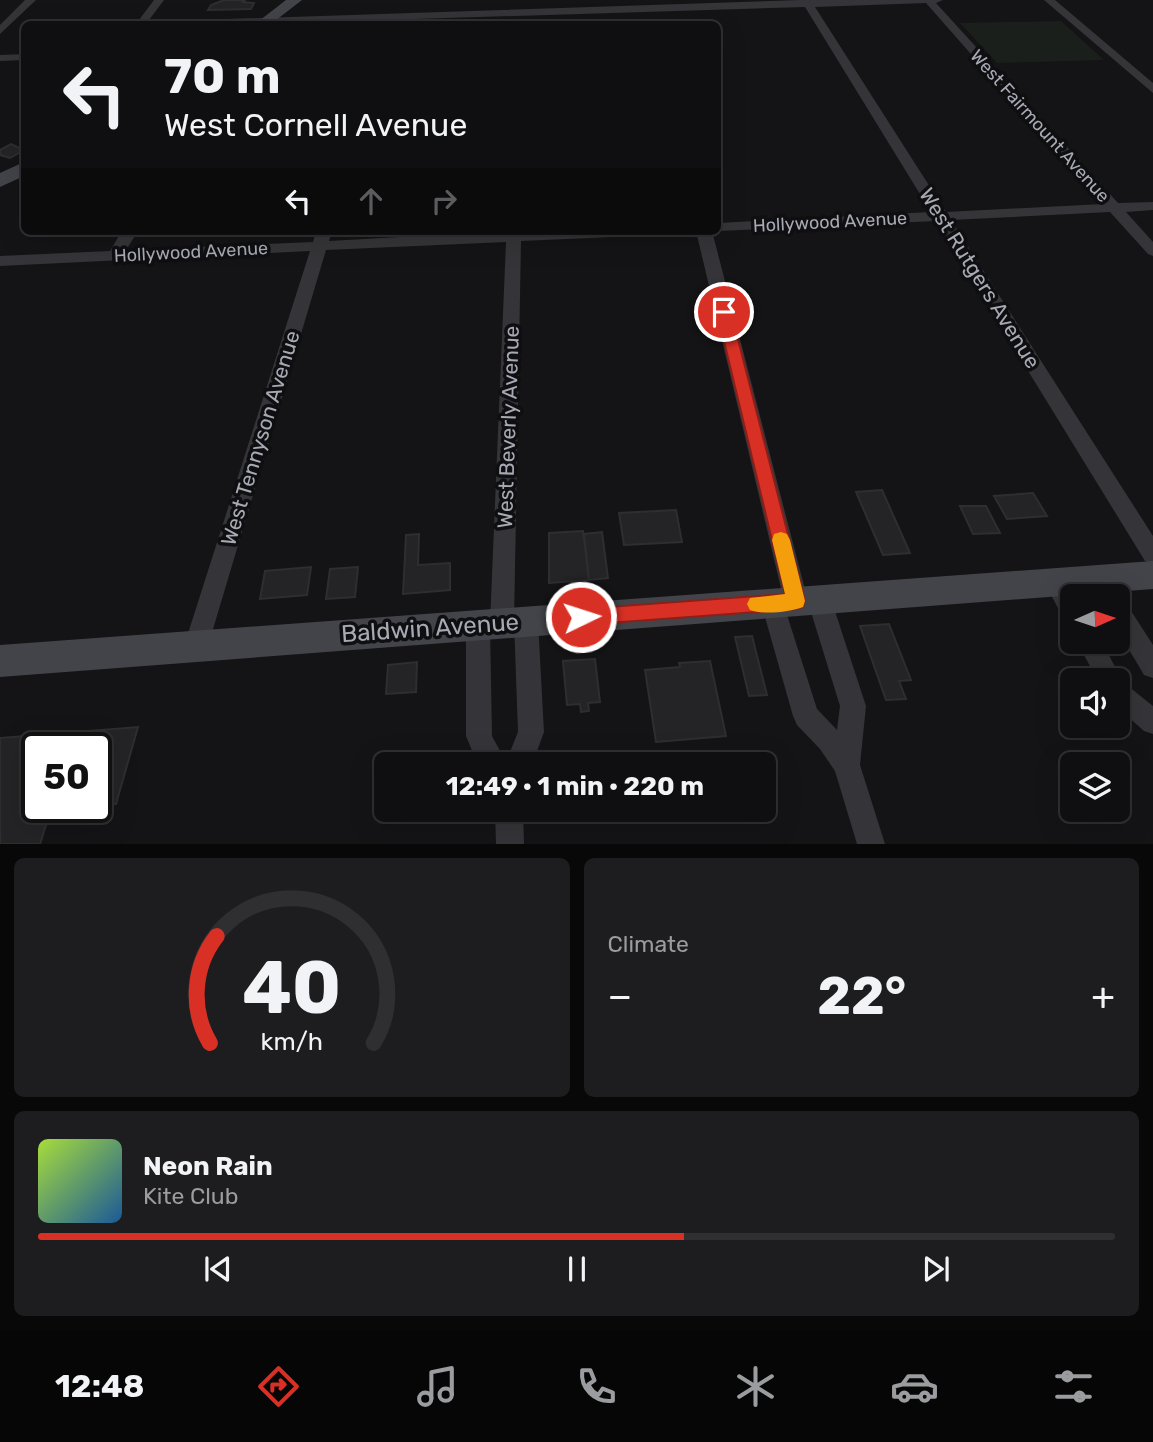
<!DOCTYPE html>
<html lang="en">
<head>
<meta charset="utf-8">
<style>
	body { margin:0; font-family:Rubik,sans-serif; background:#1d1c1e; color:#f1f3f6; height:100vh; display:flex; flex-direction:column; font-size:26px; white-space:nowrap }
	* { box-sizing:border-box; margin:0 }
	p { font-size:23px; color:#9b9c9f }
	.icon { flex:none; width:38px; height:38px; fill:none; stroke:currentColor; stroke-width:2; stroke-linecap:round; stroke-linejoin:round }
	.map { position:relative; height:844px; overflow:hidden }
	.side { display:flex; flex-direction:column; gap:14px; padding:14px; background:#080809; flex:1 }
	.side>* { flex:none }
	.guide { position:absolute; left:21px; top:21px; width:700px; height:214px; border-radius:10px; box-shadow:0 7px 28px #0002,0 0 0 2px #2f2e30; background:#0f0e10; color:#f1f3f6; overflow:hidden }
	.needle { width:46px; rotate:87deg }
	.buttons { position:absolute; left:1060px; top:584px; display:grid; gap:14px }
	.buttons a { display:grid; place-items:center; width:70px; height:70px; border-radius:10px; background:#0f0e10; box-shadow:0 7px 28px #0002,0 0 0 2px #2f2e30; font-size:35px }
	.speed { position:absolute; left:21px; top:732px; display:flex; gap:14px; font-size:35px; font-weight:700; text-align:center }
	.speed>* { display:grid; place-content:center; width:91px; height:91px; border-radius:50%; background:#0f0e10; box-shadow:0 7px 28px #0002,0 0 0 2px #2f2e30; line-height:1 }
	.speed .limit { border:4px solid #111; border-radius:10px; background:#fff; color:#111 }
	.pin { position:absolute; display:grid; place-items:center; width:60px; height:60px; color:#fff; margin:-30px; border:4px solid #fff; border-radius:50%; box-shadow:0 2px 7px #0007 }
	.me { position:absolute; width:77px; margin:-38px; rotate:86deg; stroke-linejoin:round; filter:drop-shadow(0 0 5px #0008) }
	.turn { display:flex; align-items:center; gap:24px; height:147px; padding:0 28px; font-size:32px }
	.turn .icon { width:91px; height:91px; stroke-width:2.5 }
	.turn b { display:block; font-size:49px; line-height:60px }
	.lanes { display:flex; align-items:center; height:66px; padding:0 28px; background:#0003; justify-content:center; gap:35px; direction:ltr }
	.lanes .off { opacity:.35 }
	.big { font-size:52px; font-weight:700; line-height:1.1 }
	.side .card { flex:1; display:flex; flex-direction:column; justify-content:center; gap:10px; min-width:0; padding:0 24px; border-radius:10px; background:#1d1c1e }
	.side .dial { align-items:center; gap:0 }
	.dial svg { height:182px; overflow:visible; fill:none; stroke:#2f2e30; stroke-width:7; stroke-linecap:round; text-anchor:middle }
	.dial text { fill:#f1f3f6; stroke:none }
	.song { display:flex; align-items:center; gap:21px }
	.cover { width:84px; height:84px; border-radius:10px; background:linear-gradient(135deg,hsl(80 70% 55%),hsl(210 70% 35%)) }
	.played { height:7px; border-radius:4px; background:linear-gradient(90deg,#d93025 60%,#2f2e30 60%) }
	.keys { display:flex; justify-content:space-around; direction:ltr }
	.heat { display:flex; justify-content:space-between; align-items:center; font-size:38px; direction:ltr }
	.side .tiles { flex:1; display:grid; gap:14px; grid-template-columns:1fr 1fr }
	.card:last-child { grid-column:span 2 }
	.trip { position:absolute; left:374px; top:752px; width:402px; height:70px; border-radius:10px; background:#0f0e10; box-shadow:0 7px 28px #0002,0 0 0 2px #2f2e30; font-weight:700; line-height:70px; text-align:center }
	.tab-bar { display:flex; height:112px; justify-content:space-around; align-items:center; background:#060606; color:#9b9c9f }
	.tab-bar .icon { width:49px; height:49px }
	.tab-bar .selected { color:#d93025 }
	.tab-bar b { font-size:32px; color:#f1f3f6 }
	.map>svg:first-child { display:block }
	.green { fill:#1a1f1b }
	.building { fill:#242426; stroke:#2e2e31; stroke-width:2 }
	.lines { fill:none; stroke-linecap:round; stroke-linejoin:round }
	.street { fill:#353539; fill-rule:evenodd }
	.secondary { fill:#434449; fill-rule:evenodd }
	.route { fill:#d93025; stroke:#8d1f18; stroke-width:2 }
	.slow { fill:#f59e0b }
	.labels { text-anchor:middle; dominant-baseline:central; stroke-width:7; stroke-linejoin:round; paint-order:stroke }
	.far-street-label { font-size:18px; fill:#a7aab4; stroke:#0f0e10 }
	.street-label { font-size:21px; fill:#a7aab4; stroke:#0f0e10 }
	.near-street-label { font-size:24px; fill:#a7aab4; stroke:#0f0e10 }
</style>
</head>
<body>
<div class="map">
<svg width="1153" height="844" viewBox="0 0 1153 844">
	<rect width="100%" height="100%" fill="#141315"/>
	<path class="green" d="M1061 21 1104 60 997 63 960 23Z"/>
	<path class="building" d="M224 0H245L243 2 254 3 251 9 208 10 211 5Z
		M11 144 24 150 10 158 0 155V150Z
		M882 490 910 553 883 555 856 492Z
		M1033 493 1047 516 1007 519 994 496Z
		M960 506H986L1000 533 973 534Z
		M676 510 682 542 624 545 619 513Z
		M583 531 589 580 549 583V533Z
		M602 532 608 578 589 580 584 534Z
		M419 534 418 565 450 563V590L403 594 406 535Z
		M311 567 307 595 260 599 265 571Z
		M358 567 355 597 326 599 330 569Z
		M889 624 911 680 899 681 906 699 886 700 860 626Z
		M752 636 767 695 749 696 735 637Z
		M595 659 600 702 588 703 589 711 581 712 580 704 567 705 563 661Z
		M710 661 726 736 656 742 645 670 680 667 679 663Z
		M417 662 416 692 386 694 388 665Z
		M138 727 116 804 96 806V747H37V807H83L51 809 40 844H0V738Z"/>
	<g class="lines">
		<path class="street" d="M25 0H36L0 34V25Z
			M154 0H164L146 24H136Z
			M801 0H943L936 3 1118 203 1153 202V210L1126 212 1153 242V256L1148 254 1110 212 951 220 1153 536V564L1145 561 936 221 718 231H716L718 223 931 212 805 7 253 24H164L169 21ZM926 3 1103 204 946 212 815 7Z
			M1044 0H1055L1153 83V93Z
			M24 54V60L0 61V55Z
			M122 231H138L126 250 313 242 316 231H332L329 241 506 231H641L633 236 521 241 514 623 510 630 502 633 494 630 490 623 506 242 326 250 208 646 205 654 196 657 187 654 184 646 310 251 0 266V256L110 251Z
			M696 231H712L808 601 804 608 796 611 788 608 784 601Z
			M1055 572 1063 575 1075 597H1073V624L1065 621 1044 582 1047 575Z
			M819 589 827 592 831 599 866 706 860 765 885 844H857L835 771 820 749 797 725 793 716 761 603 765 596 773 593 781 596 817 709 837 730 840 706 807 599 811 592Z
			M1118 600 1126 603 1153 645V678L1144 675 1118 631Z
			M526 611 534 614 538 621 544 732 532 765H478L466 736V625L470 618 478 615 486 618 490 625 492 736 506 762 518 732 514 621 518 614Z
			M1077 642H1102L1123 682 1153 706V734L1144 731 1118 708V681H1098Z
			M495 810H523L524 844H496Z"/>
		<path class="secondary" d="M286 0H302L271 24H255Z
			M24 162V176L0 187V173Z
			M1153 561V589L0 677V645Z"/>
	</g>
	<path class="route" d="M724 307 731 312 805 601 803 607 796 609 581 625 574 623 571 617 574 611 581 609 785 594 717 312Z"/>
	<path class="slow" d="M781 532 787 534 790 540 805 601 803 607C789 612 764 615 750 610L747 604 750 598 785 594 772 540 774 534Z"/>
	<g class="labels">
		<g class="far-street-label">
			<text transform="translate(1040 126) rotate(48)">West Fairmount Avenue</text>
			<text transform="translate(830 222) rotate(-3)">Hollywood Avenue</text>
			<text transform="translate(191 252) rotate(-3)">Hollywood Avenue</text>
		</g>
		<g class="street-label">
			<text transform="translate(980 278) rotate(58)">West Rutgers Avenue</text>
			<text transform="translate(508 427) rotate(-88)">West Beverly Avenue</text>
			<text transform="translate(260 438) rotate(-73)">West Tennyson Avenue</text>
		</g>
		<g class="near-street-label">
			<text transform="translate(430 628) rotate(-4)">Baldwin Avenue</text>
		</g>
	</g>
</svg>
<div class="buttons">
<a><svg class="needle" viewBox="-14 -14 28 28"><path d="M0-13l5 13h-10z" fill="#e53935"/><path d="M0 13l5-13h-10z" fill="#9b9c9f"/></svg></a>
<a><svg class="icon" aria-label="sound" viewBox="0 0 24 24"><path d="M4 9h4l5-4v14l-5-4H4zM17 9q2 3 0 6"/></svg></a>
<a><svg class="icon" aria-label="layers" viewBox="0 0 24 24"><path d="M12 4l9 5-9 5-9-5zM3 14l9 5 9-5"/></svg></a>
</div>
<div class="speed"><div class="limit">50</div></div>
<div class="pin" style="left:724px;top:312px;background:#d93025"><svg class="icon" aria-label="arrive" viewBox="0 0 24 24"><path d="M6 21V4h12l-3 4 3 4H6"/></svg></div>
<svg class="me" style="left:581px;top:617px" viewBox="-20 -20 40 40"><circle r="17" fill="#d93025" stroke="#fff" stroke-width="3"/><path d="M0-11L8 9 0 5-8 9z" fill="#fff"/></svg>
<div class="trip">12:49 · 1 min · 220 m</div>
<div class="guide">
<div class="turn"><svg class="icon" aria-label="left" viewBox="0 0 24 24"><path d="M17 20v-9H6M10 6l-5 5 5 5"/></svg><div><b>70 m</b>West Cornell Avenue</div></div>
<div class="lanes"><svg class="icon" aria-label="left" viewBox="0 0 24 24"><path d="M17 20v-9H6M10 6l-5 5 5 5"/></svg><svg class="icon off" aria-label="ahead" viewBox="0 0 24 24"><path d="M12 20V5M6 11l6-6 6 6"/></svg><svg class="icon off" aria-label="right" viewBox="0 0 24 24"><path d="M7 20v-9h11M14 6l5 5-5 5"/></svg></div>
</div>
</div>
<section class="side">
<div class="tiles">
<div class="card dial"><svg viewBox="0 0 100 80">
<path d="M14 69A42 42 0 1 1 86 69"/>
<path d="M14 69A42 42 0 0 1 17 22" stroke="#d93025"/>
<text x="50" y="56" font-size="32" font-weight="700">40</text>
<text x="50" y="72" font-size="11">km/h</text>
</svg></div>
<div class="card"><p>Climate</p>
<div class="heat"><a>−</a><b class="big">22°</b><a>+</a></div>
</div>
<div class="card">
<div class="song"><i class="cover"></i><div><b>Neon Rain</b><p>Kite Club</p></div></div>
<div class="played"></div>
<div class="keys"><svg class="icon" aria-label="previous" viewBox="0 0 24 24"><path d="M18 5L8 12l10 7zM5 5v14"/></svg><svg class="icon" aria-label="pause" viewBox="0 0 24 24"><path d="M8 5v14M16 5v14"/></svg><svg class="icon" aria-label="next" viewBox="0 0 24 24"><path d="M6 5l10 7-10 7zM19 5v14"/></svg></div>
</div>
</div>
</section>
<nav class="tab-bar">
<b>12:48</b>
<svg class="icon selected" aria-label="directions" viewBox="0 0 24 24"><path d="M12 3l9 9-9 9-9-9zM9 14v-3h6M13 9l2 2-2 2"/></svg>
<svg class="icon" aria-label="music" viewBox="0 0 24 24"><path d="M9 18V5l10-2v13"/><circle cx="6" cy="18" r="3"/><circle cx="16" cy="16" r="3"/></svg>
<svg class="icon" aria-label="phone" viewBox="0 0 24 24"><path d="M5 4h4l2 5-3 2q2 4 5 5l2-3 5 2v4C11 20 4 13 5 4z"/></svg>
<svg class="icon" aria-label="climate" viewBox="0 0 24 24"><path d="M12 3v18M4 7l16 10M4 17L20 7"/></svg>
<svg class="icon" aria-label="car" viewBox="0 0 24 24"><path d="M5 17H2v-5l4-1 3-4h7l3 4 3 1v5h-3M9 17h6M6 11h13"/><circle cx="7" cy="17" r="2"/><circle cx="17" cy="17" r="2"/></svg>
<svg class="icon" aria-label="filters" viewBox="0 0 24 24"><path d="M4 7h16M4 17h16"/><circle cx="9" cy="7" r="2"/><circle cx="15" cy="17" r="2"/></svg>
</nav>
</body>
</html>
